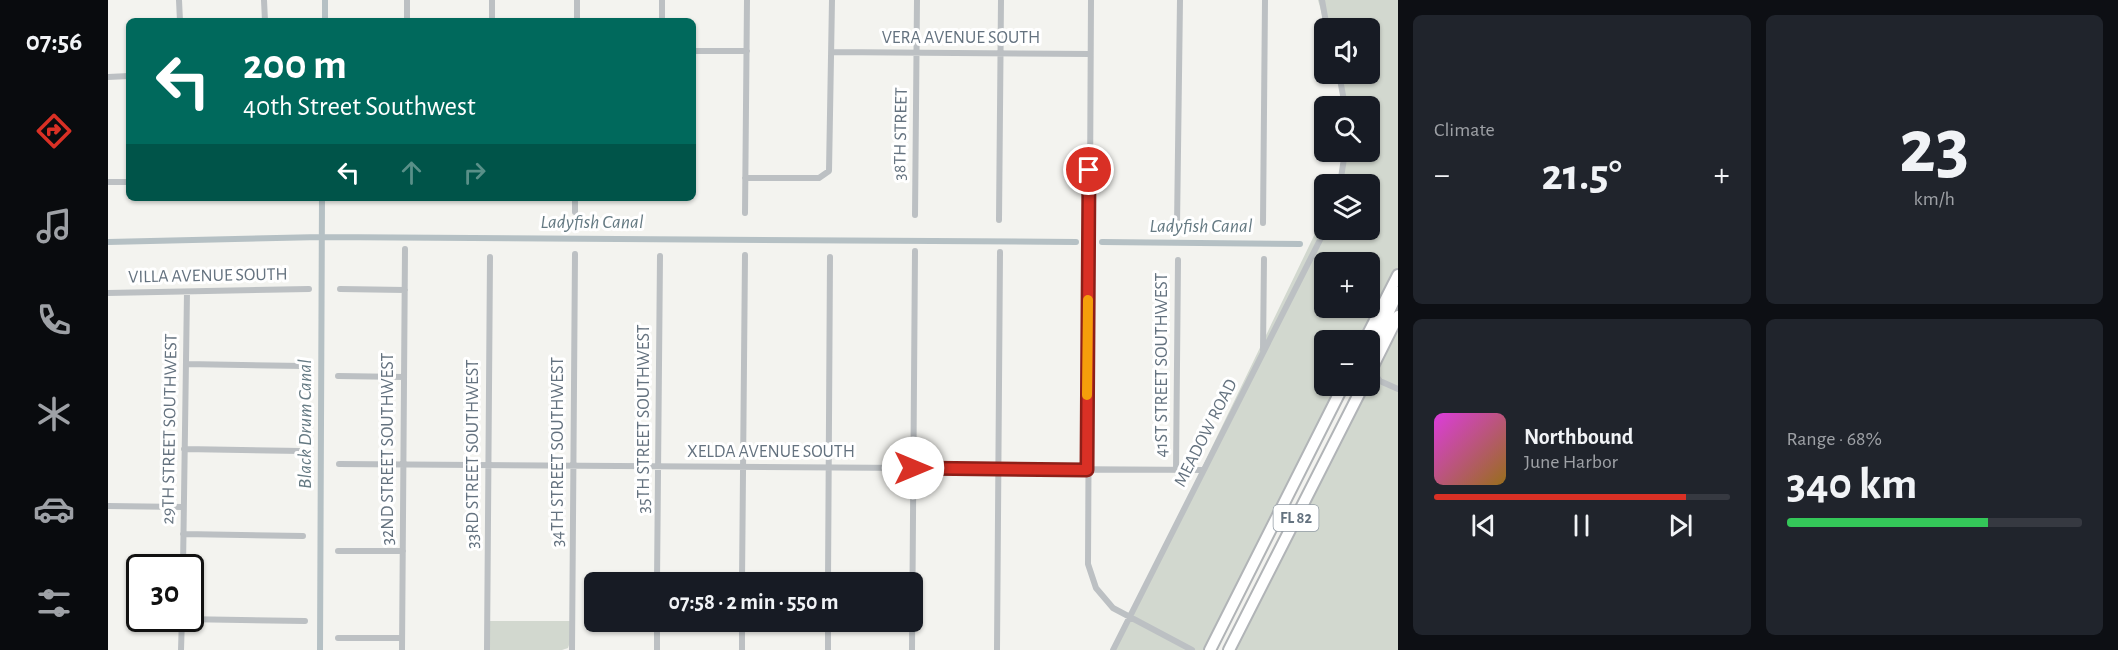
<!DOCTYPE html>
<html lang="en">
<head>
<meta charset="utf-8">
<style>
	body { margin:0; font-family:"Alegreya Sans",sans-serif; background:#20242c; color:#f1f3f6; height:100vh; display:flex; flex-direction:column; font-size:22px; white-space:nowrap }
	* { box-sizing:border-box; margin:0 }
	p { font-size:20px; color:#9ea1a6 }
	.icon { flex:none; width:33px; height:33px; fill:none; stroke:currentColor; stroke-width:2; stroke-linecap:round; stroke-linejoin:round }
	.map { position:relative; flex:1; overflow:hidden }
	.details { display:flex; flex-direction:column; gap:15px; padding:15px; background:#0d0f14; width:720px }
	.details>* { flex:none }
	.banner { position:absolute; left:18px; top:18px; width:570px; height:183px; border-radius:9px; box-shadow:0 2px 4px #0004; background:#00695c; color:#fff; overflow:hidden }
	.controls { position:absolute; left:1206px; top:18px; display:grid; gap:12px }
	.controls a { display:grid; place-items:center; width:66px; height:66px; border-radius:9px; background:#171b24; box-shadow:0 2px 4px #0004; font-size:30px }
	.speed { position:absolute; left:18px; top:554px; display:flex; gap:12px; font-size:30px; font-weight:700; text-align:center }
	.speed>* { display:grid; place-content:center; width:78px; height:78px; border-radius:50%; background:#171b24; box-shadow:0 2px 4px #0004; line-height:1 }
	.speed .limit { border:3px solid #111; border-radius:9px; background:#fff; color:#111 }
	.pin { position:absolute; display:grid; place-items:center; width:51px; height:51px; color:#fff; margin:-26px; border:3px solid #fff; border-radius:50%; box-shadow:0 2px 6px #0007 }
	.me { position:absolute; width:66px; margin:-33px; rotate:90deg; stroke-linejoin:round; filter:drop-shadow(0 0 4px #0008) }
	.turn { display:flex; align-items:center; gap:21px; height:126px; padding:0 18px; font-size:27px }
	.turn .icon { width:78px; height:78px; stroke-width:2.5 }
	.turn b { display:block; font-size:42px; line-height:51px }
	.lanes { display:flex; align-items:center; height:57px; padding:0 18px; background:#0003; justify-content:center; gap:30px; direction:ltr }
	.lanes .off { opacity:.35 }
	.big { font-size:45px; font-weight:700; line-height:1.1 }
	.details .widget { flex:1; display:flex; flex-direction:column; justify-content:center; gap:9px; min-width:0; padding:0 21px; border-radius:9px; background:#20242c }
	.details .dial { align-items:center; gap:0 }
	.dial b { font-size:78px; line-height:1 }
	.song { display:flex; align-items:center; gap:18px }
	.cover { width:72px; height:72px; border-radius:9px; background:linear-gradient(135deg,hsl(300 70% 55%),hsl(40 70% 35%)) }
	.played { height:6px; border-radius:3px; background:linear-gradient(90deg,#d93025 85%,#363941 85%) }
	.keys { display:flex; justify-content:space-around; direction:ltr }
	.heat { display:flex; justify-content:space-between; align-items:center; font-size:33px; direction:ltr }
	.charge { height:9px; border-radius:4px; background:linear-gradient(90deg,#34c759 68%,#363941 0) }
	.details .tiles { flex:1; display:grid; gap:15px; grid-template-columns:repeat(2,1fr) }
	.trip { position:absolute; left:476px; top:572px; width:339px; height:60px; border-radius:9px; background:#171b24; box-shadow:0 2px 4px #0004; font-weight:700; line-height:60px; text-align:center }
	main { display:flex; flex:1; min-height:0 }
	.menu { display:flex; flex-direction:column; width:108px; justify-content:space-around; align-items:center; background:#090b0e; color:#9ea1a6 }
	.menu .icon { width:42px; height:42px }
	.menu .on { color:#d93025 }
	.menu b { font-size:27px; color:#f1f3f6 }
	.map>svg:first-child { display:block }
	.green { fill:#d2d8cf; fill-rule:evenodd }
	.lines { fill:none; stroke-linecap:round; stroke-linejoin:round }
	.canal { stroke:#b5c0c4; stroke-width:6 }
	.highway-casing { stroke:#b1b4b7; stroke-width:14 }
	.street { stroke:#bcc0c3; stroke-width:6 }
	.highway { stroke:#fff; stroke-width:10 }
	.route-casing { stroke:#8d1f18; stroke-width:15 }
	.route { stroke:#d93025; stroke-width:10 }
	.slow { stroke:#f59e0b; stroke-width:10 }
	.labels { text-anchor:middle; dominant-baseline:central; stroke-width:6; stroke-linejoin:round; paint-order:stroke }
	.shield { fill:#fff; stroke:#929ca5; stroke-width:1.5 }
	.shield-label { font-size:16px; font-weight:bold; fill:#64727f }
	.street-label { font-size:18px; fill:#64727f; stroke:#fff }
	.water-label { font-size:20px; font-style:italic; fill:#657a83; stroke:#fff }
</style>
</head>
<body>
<main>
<nav class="menu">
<b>07:56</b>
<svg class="icon on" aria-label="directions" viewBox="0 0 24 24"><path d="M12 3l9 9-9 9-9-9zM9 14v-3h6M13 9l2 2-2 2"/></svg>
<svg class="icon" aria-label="music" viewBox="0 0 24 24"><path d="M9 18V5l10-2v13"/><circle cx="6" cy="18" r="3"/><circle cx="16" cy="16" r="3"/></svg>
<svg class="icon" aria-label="phone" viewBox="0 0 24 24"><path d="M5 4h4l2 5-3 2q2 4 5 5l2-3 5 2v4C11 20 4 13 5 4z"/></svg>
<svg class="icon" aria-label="climate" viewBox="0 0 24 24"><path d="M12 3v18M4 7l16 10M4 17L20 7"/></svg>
<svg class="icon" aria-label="car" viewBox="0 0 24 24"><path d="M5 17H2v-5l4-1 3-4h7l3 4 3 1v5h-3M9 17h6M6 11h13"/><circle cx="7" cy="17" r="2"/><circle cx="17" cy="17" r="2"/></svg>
<svg class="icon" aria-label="filters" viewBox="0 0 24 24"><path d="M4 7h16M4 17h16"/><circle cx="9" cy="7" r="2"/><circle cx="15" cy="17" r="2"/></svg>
</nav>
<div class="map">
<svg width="1290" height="650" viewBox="0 0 1290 650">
	<rect width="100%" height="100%" fill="#f3f3ef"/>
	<path class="green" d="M1210 0H1290V268L1254 340H1216V386H1231L1098 650H1006L1216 215V230H1262V184H1229L1236 152H1262V106H1237L1231 74H1262V28H1218ZM1216 262H1262V308H1216Z
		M1290 324V650H1125L1259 386H1262V380Z
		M382 621H465L466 631 460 648 454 650H380Z"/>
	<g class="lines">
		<path class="canal" d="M217 21V0
			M0 242 213 237 968 242
			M994 242 1192 244
			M212 650 214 198"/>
		<g class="highway-casing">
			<path id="highway" d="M1257 340 1290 275
				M1262 353 1290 292
				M1262 372 1290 316
				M1102 650 1235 386
				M1121 650 1255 386"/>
		</g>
		<path class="street" d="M71 0 72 21
			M156 0 157 21
			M983 0 980 564 988 588 1005 608 1084 650
			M1214 0 1219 28
			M299 21V0
			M384 21V0
			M469 21V0
			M554 21V0
			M585 51H639
			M723 52 982 54
			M1231 74 1237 106
			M0 77 21 76
			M637 178H711L721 171 724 0
			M0 182H21
			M1232 184 1237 152
			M467 212V198
			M637 213 639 0
			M807 215 809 0
			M891 220 893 0
			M1155 223 1157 0
			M1069 226 1072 0
			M232 289 297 290
			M0 293 201 289
			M1155 350 1156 259
			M78 364 195 366
			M1263 369 1272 381 1290 389
			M230 376 296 377
			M76 449 193 451
			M231 464 1095 470
			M1068 470 1070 260
			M0 506 75 507
			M75 534 195 536
			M230 551H295
			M75 567 79 292
			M549 582 552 256
			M634 582 637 255
			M720 582 722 257
			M74 619 197 621
			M720 621V650
			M230 638H294
			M73 650 74 618
			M294 650 297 249
			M379 650 382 257
			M464 650 467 254
			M549 650V621
			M634 650V621
			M804 650 807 251
			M889 650 892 252
			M1005 650 1217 230"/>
		<use href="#highway" class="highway"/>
	</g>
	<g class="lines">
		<g class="route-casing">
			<path id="route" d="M805 468 979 470 981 170"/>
		</g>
		<use href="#route" class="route"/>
		<path class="slow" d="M979 395 980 300"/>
	</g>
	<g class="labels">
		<rect class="shield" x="1165.5" y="505" width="45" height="26" rx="4.5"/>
		<g class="shield-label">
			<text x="1188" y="518">FL 82</text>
		</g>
		<g class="street-label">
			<text x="853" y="38">VERA AVENUE SOUTH</text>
			<text transform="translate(793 134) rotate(-89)">38TH STREET</text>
			<text transform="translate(100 276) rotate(-1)">VILLA AVENUE SOUTH</text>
			<text transform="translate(1054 365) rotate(-90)">41ST STREET SOUTHWEST</text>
			<text transform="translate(536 419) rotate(-90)">35TH STREET SOUTHWEST</text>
			<text transform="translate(62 429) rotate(-89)">29TH STREET SOUTHWEST</text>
			<text transform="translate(1098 433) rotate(-63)">MEADOW ROAD</text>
			<text transform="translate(280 449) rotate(-90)">32ND STREET SOUTHWEST</text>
			<text transform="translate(450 452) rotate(-90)">34TH STREET SOUTHWEST</text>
			<text x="663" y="452">XELDA AVENUE SOUTH</text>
			<text transform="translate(365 454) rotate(-90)">33RD STREET SOUTHWEST</text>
		</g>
		<g class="water-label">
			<text x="484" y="222">Ladyfish Canal</text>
			<text x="1093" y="226">Ladyfish Canal</text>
			<text transform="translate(197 424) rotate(-90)">Black Drum Canal</text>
		</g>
	</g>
</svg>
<div class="controls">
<a><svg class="icon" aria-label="sound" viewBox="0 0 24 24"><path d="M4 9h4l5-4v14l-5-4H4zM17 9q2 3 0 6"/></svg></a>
<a><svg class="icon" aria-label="search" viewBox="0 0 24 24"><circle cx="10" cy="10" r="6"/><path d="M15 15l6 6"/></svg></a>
<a><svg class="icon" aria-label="layers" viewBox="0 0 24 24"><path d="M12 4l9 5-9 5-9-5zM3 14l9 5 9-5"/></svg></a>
<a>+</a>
<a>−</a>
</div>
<div class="speed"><div class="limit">30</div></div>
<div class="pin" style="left:981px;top:170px;background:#d93025"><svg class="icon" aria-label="arrive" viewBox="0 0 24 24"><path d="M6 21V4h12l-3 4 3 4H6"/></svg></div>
<svg class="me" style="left:805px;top:468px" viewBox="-20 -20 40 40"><circle r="19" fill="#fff"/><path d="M0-13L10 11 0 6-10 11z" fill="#d93025"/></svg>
<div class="trip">07:58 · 2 min · 550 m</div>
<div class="banner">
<div class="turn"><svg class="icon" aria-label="left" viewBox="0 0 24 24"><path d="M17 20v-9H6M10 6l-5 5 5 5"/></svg><div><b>200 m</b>40th Street Southwest</div></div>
<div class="lanes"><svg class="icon" aria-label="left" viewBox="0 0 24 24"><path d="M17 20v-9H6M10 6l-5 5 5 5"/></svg><svg class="icon off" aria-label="ahead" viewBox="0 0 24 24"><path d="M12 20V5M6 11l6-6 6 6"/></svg><svg class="icon off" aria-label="right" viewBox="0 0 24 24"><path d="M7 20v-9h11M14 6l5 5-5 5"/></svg></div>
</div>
</div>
<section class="details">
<div class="tiles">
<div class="widget"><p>Climate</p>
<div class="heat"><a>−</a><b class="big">21.5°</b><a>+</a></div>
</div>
<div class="widget dial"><b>23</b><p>km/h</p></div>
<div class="widget">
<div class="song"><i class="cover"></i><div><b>Northbound</b><p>June Harbor</p></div></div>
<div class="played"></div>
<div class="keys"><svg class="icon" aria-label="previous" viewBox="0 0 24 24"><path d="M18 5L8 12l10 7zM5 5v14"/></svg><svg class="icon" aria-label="pause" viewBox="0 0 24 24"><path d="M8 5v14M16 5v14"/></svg><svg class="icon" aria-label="next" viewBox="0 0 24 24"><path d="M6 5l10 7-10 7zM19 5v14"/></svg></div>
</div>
<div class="widget"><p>Range · 68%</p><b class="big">340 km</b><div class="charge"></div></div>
</div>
</section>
</main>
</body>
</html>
